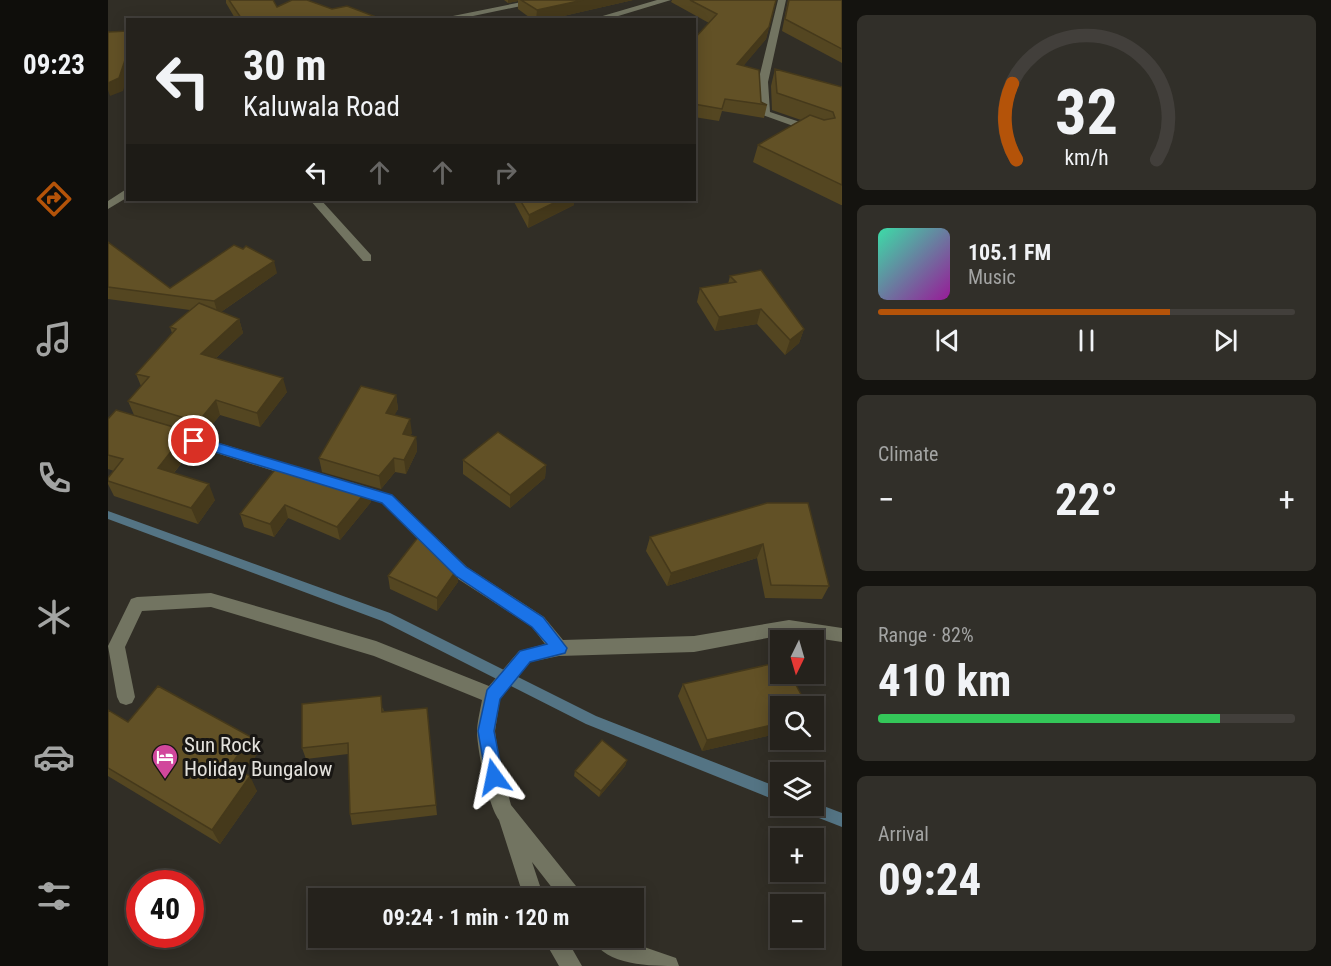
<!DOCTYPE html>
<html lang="en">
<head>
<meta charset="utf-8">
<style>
	body { margin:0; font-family:"Roboto Condensed",sans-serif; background:#312f29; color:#f1f3f6; height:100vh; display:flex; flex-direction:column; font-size:22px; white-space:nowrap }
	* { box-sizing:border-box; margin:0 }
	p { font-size:20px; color:#a3a4a3 }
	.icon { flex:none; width:33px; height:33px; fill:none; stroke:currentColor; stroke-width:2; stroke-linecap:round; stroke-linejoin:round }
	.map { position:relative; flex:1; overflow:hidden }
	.panel { display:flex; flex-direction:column; gap:15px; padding:15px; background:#14130f; width:489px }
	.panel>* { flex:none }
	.banner { position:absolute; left:18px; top:18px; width:570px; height:183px; border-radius:0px; box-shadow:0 3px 15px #0003,0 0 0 2px #423f3b; background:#25221c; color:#f1f3f6; overflow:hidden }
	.needle { width:39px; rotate:185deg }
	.tools { position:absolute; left:662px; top:630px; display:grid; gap:12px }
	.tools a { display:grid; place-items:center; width:54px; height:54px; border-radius:0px; background:#25221c; box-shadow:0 3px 15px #0003,0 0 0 2px #423f3b; font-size:30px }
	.speed { position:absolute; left:18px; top:870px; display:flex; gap:12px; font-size:30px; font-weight:700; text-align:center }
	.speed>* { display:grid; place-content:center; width:78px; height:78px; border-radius:50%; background:#25221c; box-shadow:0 3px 15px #0003,0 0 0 2px #423f3b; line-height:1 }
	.speed .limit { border:9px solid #d22; background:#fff; color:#111 }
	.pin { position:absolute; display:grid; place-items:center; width:51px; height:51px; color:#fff; margin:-26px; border:3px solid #fff; border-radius:50%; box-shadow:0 2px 6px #0007 }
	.me { position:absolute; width:66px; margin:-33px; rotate:348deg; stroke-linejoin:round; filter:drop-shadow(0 0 4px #0008) }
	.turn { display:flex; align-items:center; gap:21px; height:126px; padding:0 18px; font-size:27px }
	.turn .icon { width:78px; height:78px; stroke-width:2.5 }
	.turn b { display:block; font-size:42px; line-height:51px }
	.lanes { display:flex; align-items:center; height:57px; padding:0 18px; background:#0003; justify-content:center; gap:30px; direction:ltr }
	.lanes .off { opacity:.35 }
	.big { font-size:45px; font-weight:700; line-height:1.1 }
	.panel .tile { flex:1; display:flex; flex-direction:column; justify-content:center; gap:9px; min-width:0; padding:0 21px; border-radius:9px; background:#312f29 }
	.panel .dial { align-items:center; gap:0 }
	.dial svg { height:156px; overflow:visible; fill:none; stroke:#423f3b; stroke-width:7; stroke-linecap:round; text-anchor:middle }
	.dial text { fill:#f1f3f6; stroke:none }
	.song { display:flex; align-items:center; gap:18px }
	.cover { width:72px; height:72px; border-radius:9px; background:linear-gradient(135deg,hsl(160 70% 55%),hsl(300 70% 35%)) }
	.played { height:6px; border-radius:3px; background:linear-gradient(90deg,#b45309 70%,#423f3b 70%) }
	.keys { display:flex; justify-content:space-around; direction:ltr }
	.heat { display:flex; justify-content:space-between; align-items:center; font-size:33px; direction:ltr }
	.charge { height:9px; border-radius:4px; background:linear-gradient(90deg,#34c759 82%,#423f3b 0) }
	.trip { position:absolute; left:200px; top:888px; width:336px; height:60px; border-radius:0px; background:#25221c; box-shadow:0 3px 15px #0003,0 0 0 2px #423f3b; font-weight:700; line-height:60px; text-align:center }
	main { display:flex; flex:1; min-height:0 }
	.menu { display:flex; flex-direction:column; width:108px; justify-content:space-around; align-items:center; background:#0f0e0b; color:#a3a4a3 }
	.menu .icon { width:42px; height:42px }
	.menu .current { color:#b45309 }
	.menu b { font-size:27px; color:#f1f3f6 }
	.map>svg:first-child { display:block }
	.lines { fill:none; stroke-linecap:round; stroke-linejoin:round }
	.stream { fill:#547484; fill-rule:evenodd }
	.minor { fill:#727461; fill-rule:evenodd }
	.wall { fill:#544621 }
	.shaded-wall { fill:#45391b }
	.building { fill:#625126; stroke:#45391b; stroke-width:1.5 }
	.route { fill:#1a73e8; stroke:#114b97; stroke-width:1.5 }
	.labels { text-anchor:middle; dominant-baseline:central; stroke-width:6; stroke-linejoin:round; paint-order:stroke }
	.near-poi-label { font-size:21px; fill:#e3e1dc; stroke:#181613; text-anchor:start }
</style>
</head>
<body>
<main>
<nav class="menu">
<b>09:23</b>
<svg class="icon current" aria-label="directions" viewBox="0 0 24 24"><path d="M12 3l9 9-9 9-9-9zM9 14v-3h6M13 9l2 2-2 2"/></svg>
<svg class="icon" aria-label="music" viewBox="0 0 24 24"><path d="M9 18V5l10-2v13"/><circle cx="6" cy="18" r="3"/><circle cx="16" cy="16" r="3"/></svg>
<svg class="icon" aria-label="phone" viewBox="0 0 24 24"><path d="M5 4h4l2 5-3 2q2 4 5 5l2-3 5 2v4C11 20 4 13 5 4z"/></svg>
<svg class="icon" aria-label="climate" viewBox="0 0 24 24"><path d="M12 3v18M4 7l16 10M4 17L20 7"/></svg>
<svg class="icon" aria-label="car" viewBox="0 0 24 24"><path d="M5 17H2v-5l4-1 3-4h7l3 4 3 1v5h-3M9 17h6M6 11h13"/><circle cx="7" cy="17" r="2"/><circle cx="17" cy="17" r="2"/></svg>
<svg class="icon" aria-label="filters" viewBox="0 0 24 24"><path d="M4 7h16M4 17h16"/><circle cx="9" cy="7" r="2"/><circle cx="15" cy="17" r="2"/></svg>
</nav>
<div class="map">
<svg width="734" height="966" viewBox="0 0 734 966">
	<rect width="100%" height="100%" fill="#312e26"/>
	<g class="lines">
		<path class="stream" d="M0 511 282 613 488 716 672 788V802L478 724 274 621 0 519Z
			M705 802 734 813V827L693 811 691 806H705Z"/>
		<path class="minor" d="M424 0H442L346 20H325Z
			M549 0H563L497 20H481Z
			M670 0H678L660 82 662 112 710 128V132H702L652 114 650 82Z
			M20 188V197L0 209V201Z
			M202 200H213L263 255V261H255Z
			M62 428 193 468 195 472 188 478 57 437 55 433Z
			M243 482 284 495 359 567 436 617 455 640 586 636 681 620 734 628V642L681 634 586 652 451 656 422 662 392 699 387 731 391 761 403 805 472 891 475 898H452L424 862 436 898H416L391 820C380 805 370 753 369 733 369 723 372 711 374 700L266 656 103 607 34 611 17 647 27 697 24 703 18 705 12 703 9 697 0 646 23 599 29 597 103 593 268 641 381 686 411 651 437 644 424 627 347 577 274 503 238 492 235 488 238 484Z
			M435 938H458L474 966H451Z
			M484 938H510L568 958 571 966C543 966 497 966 484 938Z"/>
	</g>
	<path class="wall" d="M118 0H165L169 7 224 9 276 20H128L118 3Z
		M396 0H525L438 20H425L410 9V1L400 3Z
		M564 0H668L658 39 635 66 653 102 659 105 656 118 614 111 611 121 586 117V39L601 23 563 2Z
		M680 0H734V63L674 31Z
		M667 69 734 87V205H733L645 162 650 145 693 120 664 110 663 86Z
		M405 200H466V205L420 228Z
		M0 242 62 288 169 273 113 312 131 319 135 333 108 358 179 392 152 427 112 415 95 436 26 415 20 401 33 386 28 374 64 333 62 327 82 310 0 299Z
		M622 276 696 329 691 343 677 355 649 324 607 331 589 302 592 288 620 284Z
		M288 395 290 409 286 415 304 433 302 435 308 437 309 451 298 474 287 472 273 489 214 472 211 458Z
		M0 419 85 448 66 473 107 500 90 524 6 496 0 484V478L6 471 0 469Z
		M355 460 438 465 437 478 402 508 355 474Z
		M261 488 263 502 232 540 180 518 166 537 136 527 132 514Z
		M659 503 721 586 714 599 657 598 649 558 559 586 538 551 542 537Z
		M280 576 350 582 329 611 282 589Z
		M575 684 672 706V733L594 751 570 696Z
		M275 708 276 712 328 805 329 815 244 825 242 814 240 754 198 759 194 748Z
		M0 710 20 722 150 753 135 773 149 791 112 844 0 776Z
		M519 760 517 766 491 797 466 776 467 771Z"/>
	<path class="shaded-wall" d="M400 0H410V1L400 3Z
		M475 0H525L438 20H428L429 10Z
		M668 0 658 39 627 76 629 64Z
		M20 51V75L15 91 2 96 0 90V83Z
		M452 200H466V205L420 228 421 215Z
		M166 261 169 273 110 314 106 301Z
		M653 309 649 324 607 331 611 317Z
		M131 319 135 333 97 368 93 354Z
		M696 329 691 343 677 355 682 340Z
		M175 378 179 392 152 427 149 413Z
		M288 395 290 409 280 427 278 413Z
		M108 400 112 415 95 436 90 422Z
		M302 419 304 433 296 448 295 434Z
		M79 431 85 448 57 484 50 468Z
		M308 437 309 451 298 474 296 460Z
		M286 458 287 472 273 489 271 476Z
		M438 465 437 478 402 508V495Z
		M101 484 107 500 90 524 83 508Z
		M261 488 263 502 232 540 229 527Z
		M177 505 180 518 166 537 162 524Z
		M655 544 649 558 559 586 563 573Z
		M350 568V582L329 611V598Z
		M695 698 690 706H672L671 703Z
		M672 723V733L594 751 599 740Z
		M143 737 150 753 129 781 122 766Z
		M519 760 517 766 491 797 493 791Z
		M142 776 149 791 112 844 104 830Z"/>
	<path class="building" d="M121 0H165L169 7 184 0H199L224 9 239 6 276 20H138L133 18Z
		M413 0H475L429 10Z
		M582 0H668L661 27 629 64 651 70 653 102 659 105 617 99 614 109 586 104V39L609 14Z
		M681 0H734V49L677 19Z
		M20 31V51L11 78 0 83V32Z
		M667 69 734 87V185L650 145 702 115 716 120 727 118 725 112 669 93Z
		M412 200H452L421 215Z
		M0 242 62 288 126 245 135 249 138 246 166 261 106 301 0 287Z
		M653 270 696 329 682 340 653 309 611 317 592 288 628 282 622 276Z
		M91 303 131 319 93 354 175 378 149 413 108 400 90 422 20 401 41 377 28 374 68 329 62 327Z
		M253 386 288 395 278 413 302 419 295 434 308 437 296 460 286 458 271 476 211 458Z
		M8 410 79 431 50 468 101 484 83 508 0 481V478L15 459 0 455V419Z
		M390 432 438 465 402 495 355 460Z
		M173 462 261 488 229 527 177 505 162 524 132 514Z
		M659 503H700L721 586 663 585 655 544 563 573 542 537Z
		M311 536 350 568 329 598 280 576Z
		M672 662V674H682L695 698 671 703 673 706 672 723 599 740 575 684Z
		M50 686 143 737 122 766 142 776 104 830 0 768V710L20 722Z
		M273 696 274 712 319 708 328 805 242 814 240 743 194 748V704Z
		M494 740 519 760 493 791 467 771Z"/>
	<path class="route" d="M86 436 284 495 358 567 435 617 459 648 457 653 422 662 392 699 386 731 395 777 393 783 386 786 380 783 378 777 370 731 379 690 412 651 439 644 424 627 348 576 274 503 81 444V437Z"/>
	<defs>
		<g id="hotel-pin" transform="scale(1.35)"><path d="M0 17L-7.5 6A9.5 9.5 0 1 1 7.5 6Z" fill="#d1479c" stroke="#181613"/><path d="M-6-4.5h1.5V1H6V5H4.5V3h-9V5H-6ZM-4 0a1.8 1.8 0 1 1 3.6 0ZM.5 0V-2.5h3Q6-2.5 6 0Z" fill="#fff"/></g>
	</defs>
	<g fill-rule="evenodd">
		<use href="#hotel-pin" x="57" y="757"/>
	</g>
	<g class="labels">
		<g class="near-poi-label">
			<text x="76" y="745">Sun Rock<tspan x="76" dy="24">Holiday Bungalow</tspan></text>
		</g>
	</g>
</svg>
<div class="tools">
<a><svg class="needle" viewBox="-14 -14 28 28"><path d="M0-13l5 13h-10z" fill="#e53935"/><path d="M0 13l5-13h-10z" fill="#a3a4a3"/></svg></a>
<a><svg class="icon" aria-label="search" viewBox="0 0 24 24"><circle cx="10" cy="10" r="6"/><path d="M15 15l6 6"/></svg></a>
<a><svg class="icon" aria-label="layers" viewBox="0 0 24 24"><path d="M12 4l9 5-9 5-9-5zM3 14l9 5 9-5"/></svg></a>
<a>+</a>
<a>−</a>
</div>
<div class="speed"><div class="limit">40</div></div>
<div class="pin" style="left:86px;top:441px;background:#d93025"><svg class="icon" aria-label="arrive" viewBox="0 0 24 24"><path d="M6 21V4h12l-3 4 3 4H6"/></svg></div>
<svg class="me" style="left:386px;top:777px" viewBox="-20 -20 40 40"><path d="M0-17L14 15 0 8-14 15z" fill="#1a73e8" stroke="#fff" stroke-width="4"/></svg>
<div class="trip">09:24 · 1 min · 120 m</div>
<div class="banner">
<div class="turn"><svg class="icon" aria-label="left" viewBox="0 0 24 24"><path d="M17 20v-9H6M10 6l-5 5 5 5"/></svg><div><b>30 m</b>Kaluwala Road</div></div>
<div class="lanes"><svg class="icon" aria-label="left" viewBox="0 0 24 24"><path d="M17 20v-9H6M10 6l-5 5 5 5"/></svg><svg class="icon off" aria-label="ahead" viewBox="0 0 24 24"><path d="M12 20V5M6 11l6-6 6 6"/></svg><svg class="icon off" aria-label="ahead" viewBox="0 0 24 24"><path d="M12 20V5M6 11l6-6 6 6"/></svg><svg class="icon off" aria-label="right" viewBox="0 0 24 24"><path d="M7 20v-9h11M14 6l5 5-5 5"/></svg></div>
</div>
</div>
<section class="panel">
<div class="tile dial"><svg viewBox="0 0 100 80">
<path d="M14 69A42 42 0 1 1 86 69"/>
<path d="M14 69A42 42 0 0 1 12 30" stroke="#b45309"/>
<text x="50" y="56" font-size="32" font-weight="700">32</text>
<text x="50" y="72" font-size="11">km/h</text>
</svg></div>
<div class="tile">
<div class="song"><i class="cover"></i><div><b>105.1 FM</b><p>Music</p></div></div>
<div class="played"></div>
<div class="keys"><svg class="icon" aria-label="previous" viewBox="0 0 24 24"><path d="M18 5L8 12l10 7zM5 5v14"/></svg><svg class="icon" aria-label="pause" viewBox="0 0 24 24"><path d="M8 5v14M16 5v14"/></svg><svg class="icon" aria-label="next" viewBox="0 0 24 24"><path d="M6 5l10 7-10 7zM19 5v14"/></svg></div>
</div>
<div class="tile"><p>Climate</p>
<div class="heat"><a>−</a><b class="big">22°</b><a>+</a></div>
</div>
<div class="tile"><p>Range · 82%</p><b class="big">410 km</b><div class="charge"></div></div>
<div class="tile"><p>Arrival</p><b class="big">09:24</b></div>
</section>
</main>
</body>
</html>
